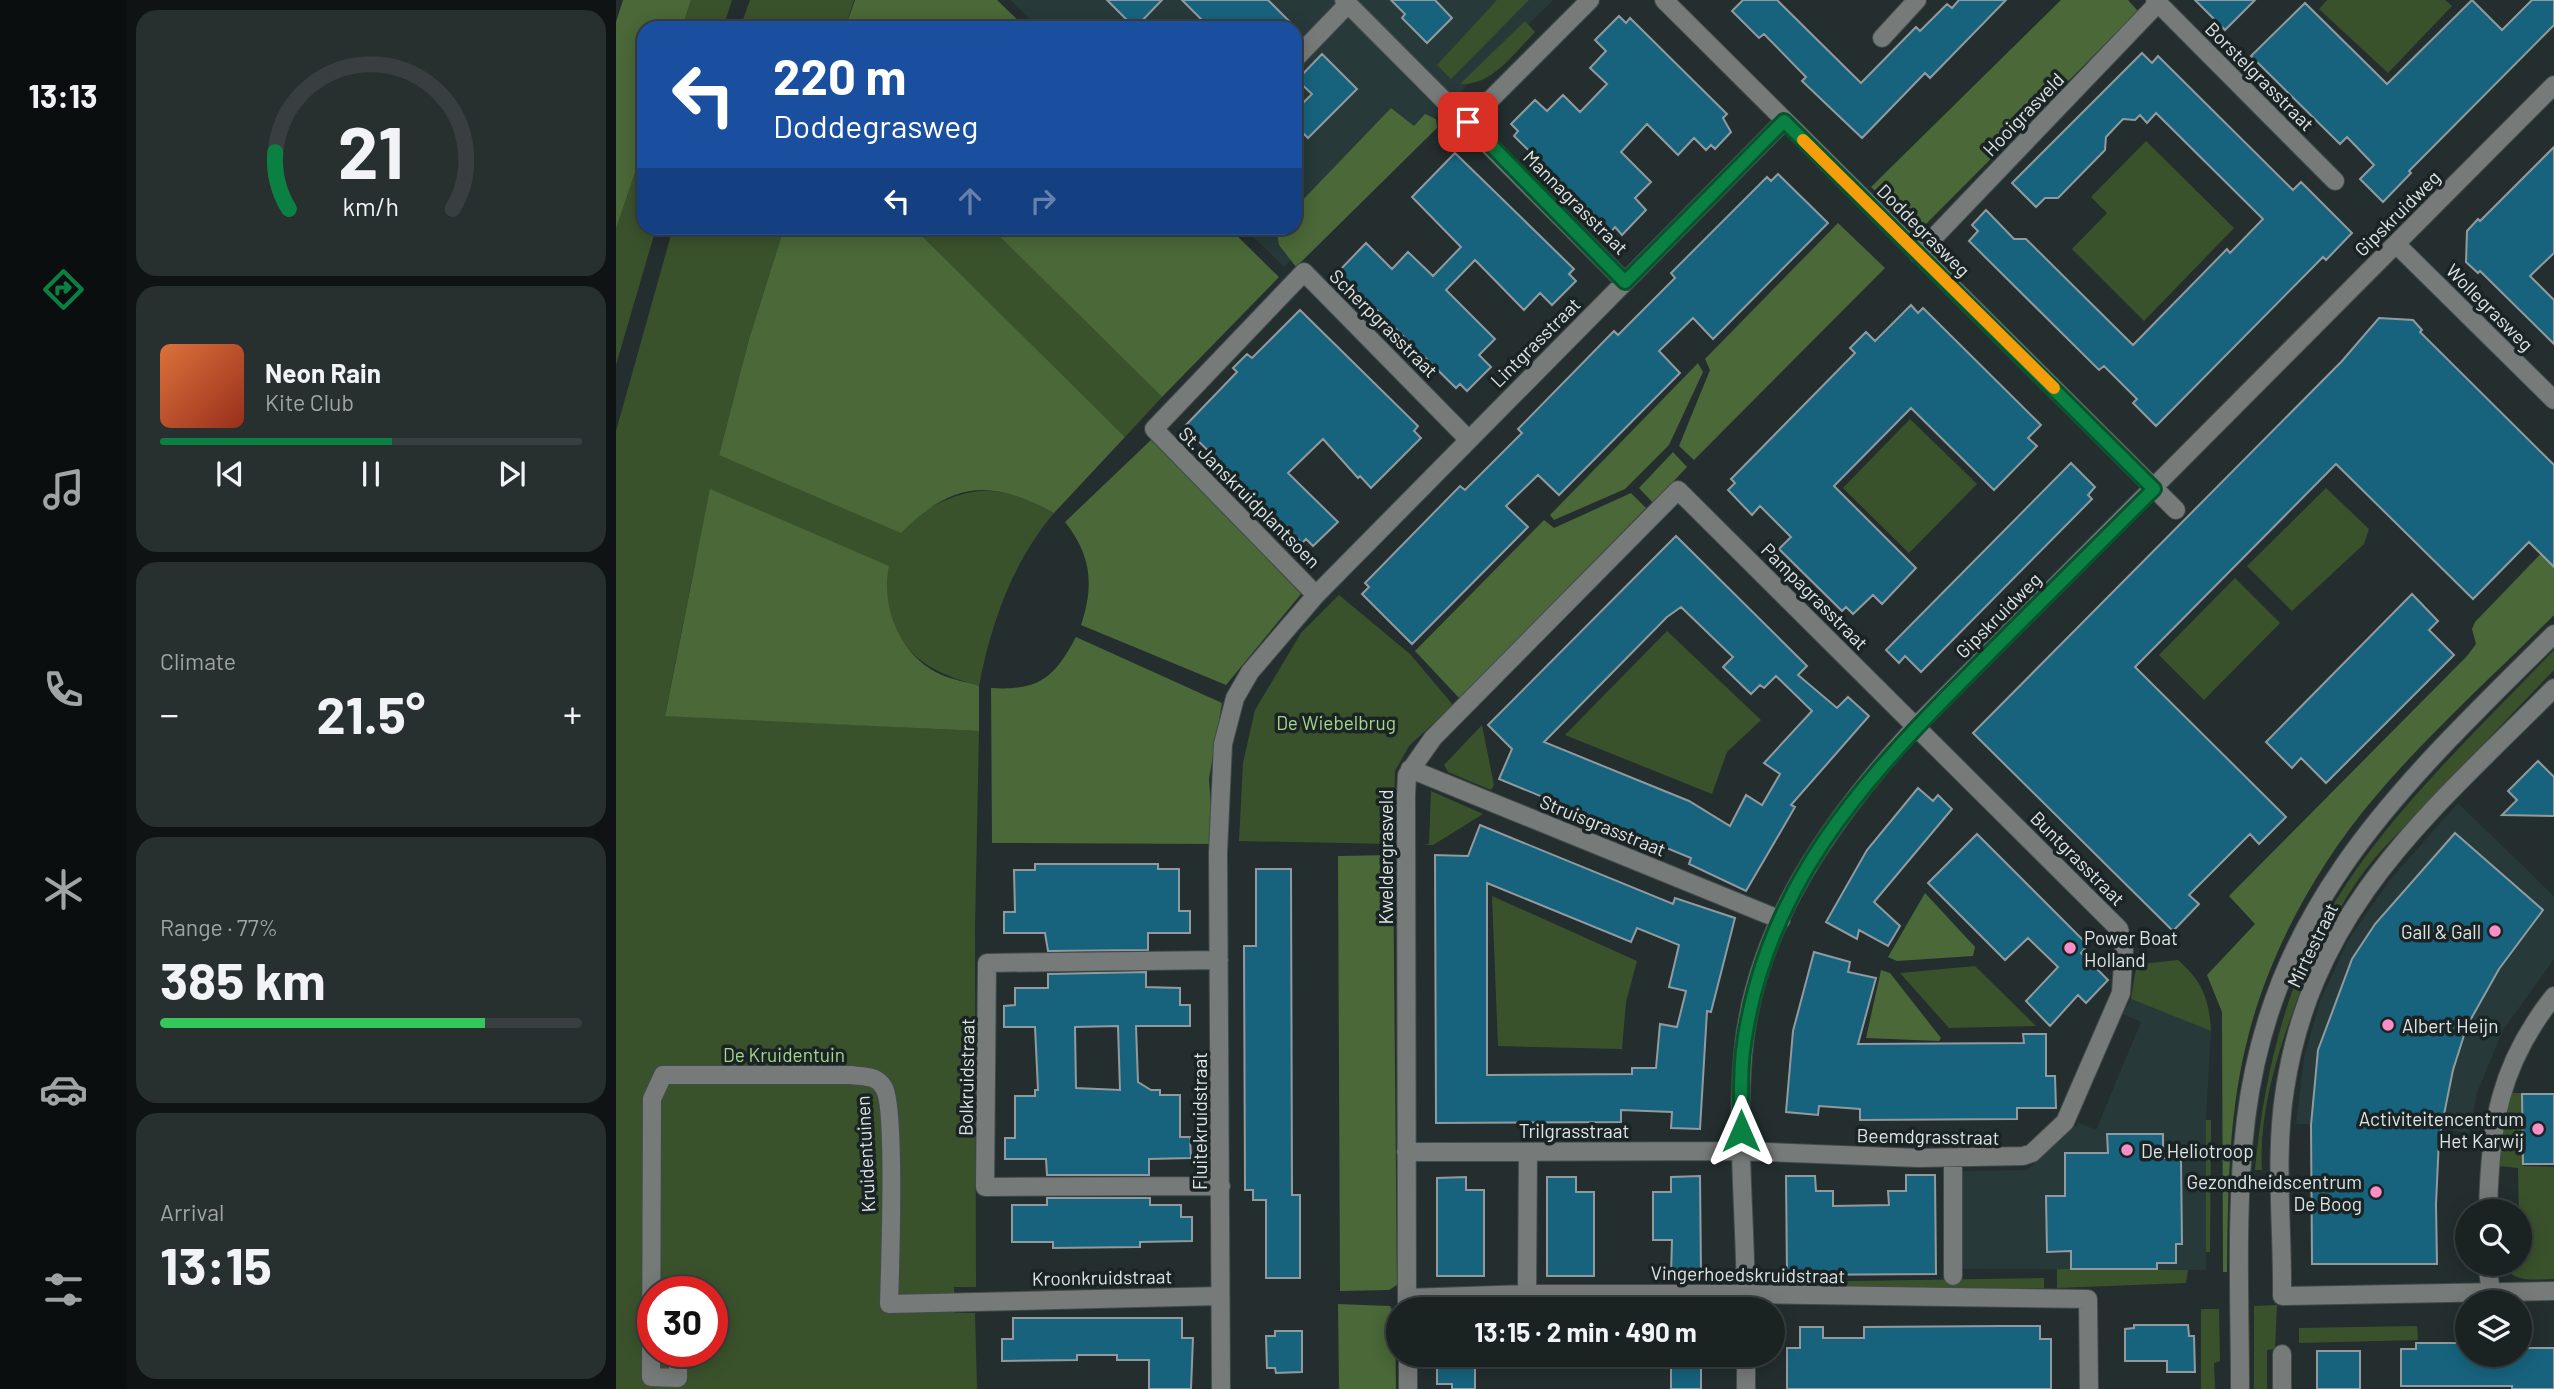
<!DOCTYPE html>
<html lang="en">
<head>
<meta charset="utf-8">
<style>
	body { margin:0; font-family:Barlow,sans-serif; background:#282f2f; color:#f1f3f6; height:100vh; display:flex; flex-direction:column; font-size:26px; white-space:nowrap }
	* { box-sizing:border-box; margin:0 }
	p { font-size:23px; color:#a0a4a5 }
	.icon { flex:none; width:38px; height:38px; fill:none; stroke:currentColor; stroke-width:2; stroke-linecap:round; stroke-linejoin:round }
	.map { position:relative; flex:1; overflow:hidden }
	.details { display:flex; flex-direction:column; gap:10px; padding:10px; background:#0f1313; width:490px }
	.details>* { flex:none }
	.top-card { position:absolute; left:21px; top:21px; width:665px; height:214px; border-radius:21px; box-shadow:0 4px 18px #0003,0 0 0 2px #393f40; background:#1a4fa0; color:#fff; overflow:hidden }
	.buttons { position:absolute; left:1839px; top:1199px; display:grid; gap:14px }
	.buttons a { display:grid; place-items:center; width:77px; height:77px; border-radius:50%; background:#1b2222; box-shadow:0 4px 18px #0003,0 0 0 2px #393f40; font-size:35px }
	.speed { position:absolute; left:21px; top:1276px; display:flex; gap:14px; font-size:35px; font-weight:700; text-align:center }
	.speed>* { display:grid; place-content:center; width:91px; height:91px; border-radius:50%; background:#1b2222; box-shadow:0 4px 18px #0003,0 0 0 2px #393f40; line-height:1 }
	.speed .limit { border:10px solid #d22; background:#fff; color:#111 }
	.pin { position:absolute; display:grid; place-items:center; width:60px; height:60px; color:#fff; margin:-30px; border-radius:14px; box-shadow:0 4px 10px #0006 }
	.me { position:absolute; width:77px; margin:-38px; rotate:0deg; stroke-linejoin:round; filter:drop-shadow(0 0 5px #0008) }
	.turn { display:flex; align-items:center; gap:24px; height:147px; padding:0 21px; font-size:32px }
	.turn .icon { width:91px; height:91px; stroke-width:2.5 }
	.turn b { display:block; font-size:49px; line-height:60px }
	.lanes { display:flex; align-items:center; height:66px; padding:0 21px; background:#0003; justify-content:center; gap:35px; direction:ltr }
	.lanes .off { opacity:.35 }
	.big { font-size:52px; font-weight:700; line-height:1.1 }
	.details .widget { flex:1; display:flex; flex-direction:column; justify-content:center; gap:10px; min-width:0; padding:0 24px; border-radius:21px; background:#282f2f }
	.details .dial { align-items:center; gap:0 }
	.dial svg { height:182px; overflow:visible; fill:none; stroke:#393f40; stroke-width:7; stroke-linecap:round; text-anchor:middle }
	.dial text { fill:#f1f3f6; stroke:none }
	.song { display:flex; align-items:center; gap:21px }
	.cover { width:84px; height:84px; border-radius:10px; background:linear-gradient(135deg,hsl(20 70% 55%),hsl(10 70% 35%)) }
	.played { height:7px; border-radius:4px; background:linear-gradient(90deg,#0b8043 55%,#393f40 55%) }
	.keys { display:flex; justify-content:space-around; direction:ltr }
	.heat { display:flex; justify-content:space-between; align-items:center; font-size:38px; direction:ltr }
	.charge { height:10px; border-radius:5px; background:linear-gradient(90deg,#34c759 77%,#393f40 0) }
	.trip { position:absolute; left:770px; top:1297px; width:399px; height:70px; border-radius:35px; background:#1b2222; box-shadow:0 4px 18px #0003,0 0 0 2px #393f40; font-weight:700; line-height:70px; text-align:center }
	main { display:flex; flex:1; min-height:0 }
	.menu { display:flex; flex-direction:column; width:126px; justify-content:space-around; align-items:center; background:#0b0e0e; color:#a0a4a5 }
	.menu .icon { width:49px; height:49px }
	.menu .current { color:#0b8043 }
	.menu b { font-size:32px; color:#f1f3f6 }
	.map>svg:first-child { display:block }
	.built { fill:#273939 }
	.green { fill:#3a522c; fill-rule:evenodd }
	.forest { fill:#4a6838 }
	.building { fill:#17637e; stroke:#919b9f; stroke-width:2; fill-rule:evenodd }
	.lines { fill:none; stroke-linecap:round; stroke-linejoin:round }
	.minor-casing { stroke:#424b4b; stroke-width:20 }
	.minor { stroke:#767a78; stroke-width:18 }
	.route-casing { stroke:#07532c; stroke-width:18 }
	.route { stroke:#0b8043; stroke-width:12 }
	.slow { stroke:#f59e0b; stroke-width:12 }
	.poi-dot { fill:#fa8fc7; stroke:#1b2424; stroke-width:2.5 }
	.labels { text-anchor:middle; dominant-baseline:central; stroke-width:7; stroke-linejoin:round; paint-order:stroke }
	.street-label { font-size:19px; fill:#dfe5e5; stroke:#1b2424 }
	.park-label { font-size:19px; fill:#a6d58b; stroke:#1b2424 }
	.poi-label { font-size:19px; fill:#dfe5e5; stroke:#1b2424; text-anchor:end }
</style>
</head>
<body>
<main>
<nav class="menu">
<b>13:13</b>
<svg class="icon current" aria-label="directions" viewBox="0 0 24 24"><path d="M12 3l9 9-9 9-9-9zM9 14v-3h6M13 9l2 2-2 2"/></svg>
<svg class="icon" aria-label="music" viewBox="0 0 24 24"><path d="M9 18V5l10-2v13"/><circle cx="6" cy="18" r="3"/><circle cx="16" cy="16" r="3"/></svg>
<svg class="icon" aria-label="phone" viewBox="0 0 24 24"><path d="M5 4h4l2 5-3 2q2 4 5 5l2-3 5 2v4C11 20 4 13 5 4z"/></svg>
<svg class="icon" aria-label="climate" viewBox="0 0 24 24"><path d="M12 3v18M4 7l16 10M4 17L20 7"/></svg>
<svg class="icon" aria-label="car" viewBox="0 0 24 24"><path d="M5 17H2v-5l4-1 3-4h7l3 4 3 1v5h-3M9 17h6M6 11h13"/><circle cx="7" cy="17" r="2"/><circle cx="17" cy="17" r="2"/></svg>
<svg class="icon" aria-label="filters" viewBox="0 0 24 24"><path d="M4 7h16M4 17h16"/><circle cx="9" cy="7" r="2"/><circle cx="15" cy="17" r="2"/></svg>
</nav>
<section class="details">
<div class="widget dial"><svg viewBox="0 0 100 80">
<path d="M14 69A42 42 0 1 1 86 69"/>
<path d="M14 69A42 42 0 0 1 8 44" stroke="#0b8043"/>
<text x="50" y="56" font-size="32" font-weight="700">21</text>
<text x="50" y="72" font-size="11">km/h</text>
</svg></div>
<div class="widget">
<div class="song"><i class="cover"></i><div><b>Neon Rain</b><p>Kite Club</p></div></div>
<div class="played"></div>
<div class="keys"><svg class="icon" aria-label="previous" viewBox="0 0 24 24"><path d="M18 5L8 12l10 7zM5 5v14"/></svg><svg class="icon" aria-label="pause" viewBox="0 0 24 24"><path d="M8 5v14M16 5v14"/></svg><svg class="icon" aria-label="next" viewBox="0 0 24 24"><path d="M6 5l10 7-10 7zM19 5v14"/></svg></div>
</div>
<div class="widget"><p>Climate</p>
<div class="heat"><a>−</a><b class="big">21.5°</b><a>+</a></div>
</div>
<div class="widget"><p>Range · 77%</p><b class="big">385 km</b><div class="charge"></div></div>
<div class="widget"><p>Arrival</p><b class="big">13:15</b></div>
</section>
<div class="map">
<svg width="1938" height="1389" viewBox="0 0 1938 1389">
	<rect width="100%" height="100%" fill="#242e2e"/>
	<path class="built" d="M395 0H937L668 267 628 228H679V28H423Z
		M1842 803 1938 896V959L1887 1030 1861 1093 1853 1134 1809 1124H1680L1688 1058 1704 1001 1733 939 1773 881Z
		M1515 999 1595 1031 1590 1120V1270L1345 1269 1344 1171 1411 1170 1463 1123 1480 1130 1525 1022 1507 1014Z"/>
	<path class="green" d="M75 0H116L107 28H66Z
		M134 0H238L229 28H124Z
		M881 0H913L835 79 821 65Z
		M1711 0H1829L1836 6 1772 73 1703 9Z
		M909 21 919 32C898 53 876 86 844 84Z
		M1530 141 1618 228 1528 321 1456 249 1491 213 1475 197Z
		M28 146V228H40L0 365V229Z
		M57 228H168L133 339 103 455 306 512C359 482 385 485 438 513 396 563 375 623 363 686 304 669 276 649 269 584L80 559 49 715 363 731 359 928 360 1287H338V1313H359L361 1389H0V431ZM37 1292H96V1351H37Z
		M298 228H375L546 397 509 437Z
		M1294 419 1361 484 1293 553 1227 488Z
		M1710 488 1753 529 1748 544 1676 611 1631 566Z
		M1619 578 1664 623 1588 700 1543 655Z
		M723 595 794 654 837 705 793 746 779 771 777 844 623 841 627 763 639 710 685 633Z
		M1051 631 1145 720 1111 752 1096 794 949 735Z
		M1938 650V670C1896 714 1855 757 1813 801 1789 827 1761 852 1742 880 1709 928 1687 980 1669 1034 1655 1077 1643 1125 1646 1170H1639C1647 1085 1666 996 1708 921 1763 821 1860 732 1938 650Z
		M866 725 878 785 875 790 832 772 828 765Z
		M815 791 867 814 817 845H808L813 844Z
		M876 896 1021 961 1010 1002 1006 1049 882 1046Z
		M1562 960C1586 981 1593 998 1595 1031L1515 999 1520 968 1525 964Z
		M1359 966 1420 1026 1333 1028 1284 973Z
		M1893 1093H1906L1907 1166 1938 1167V1279C1918 1279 1897 1284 1887 1264H1904L1902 1168 1883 1166Z
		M1590 1120H1595L1594 1252H1590Z
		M1441 1269 1572 1270 1570 1283 1441 1288Z
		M1428 1278V1288L1169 1289 1170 1282Z
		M1661 1305 1659 1349 1651 1350V1389H1638V1306Z
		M1585 1309H1603L1604 1361 1598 1363 1599 1389H1585Z
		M1801 1326 1802 1340 1683 1343V1328Z"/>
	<path class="forest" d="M7 0H75L66 28H28V146L0 229V22Z
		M239 0H381L410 28H229Z
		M1445 0H1512L1522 11 1302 232 1255 187Z
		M775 108 798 126 809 114 820 119 821 128 680 267 663 245 660 228H679V208Z
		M1222 223 1269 268 1078 460 1063 446 1094 370 1089 359Z
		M168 228H298L509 437 438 513C374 479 338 480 285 533L103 455 133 339Z
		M375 228H613L663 277 546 397Z
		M1082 363 1087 372 1053 445 1009 489 938 520 934 515Z
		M536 439 685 594 610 685 465 625C478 586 476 556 449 522Z
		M1057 452 1071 467 1037 503 1023 488Z
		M94 489 273 566C264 607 285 658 326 675 337 680 351 682 363 686V731L49 716Z
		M1015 493 1030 508 844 699 799 651 928 520 938 528Z
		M1938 540V615C1878 675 1813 733 1759 797 1700 866 1651 956 1630 1045 1612 1119 1612 1197 1611 1272H1607L1606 1012 1591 975 1639 924 1613 896 1851 656 1860 644 1856 629 1859 622Z
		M460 637 606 703 593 779 598 844 376 843 375 688C423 691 438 678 460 637Z
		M777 855 781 1285 773 1290 724 1291 722 856Z
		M1309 893 1359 947 1357 956 1281 961 1272 957Z
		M1265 970 1274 973 1325 1038 1323 1041 1250 1038Z
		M722 1304 774 1306 779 1316 780 1389H723Z"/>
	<path class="building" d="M491 0H546L519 28Z
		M566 0H652L680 28H594Z
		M775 0H819L836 18 811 43 786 18 789 14Z
		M1127 0H1161L1245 83 1300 27 1304 31 1331 4 1336 8 1343 0H1390L1314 78 1309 73 1246 138 1186 81 1190 77 1148 34 1143 38 1116 11Z
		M1579 0H1639L1609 30Z
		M1856 0 1886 30 1916 0H1938V25L1793 171 1795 173 1767 202 1744 179 1758 165 1731 137 1724 144 1635 56 1689 3 1771 84Z
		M1003 16 1010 23 1014 18 1111 114 1107 118 1115 132 1099 149 1095 145 1090 150 1078 138 1062 155 1031 124 1005 152 1035 182 1019 198 1030 210 1006 235 999 227 995 232 976 213 898 136 902 131 895 124 919 100 931 111 947 95 964 112 991 84 974 68 990 51 979 40Z
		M1526 53 1536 63 1542 56 1677 190 1685 182 1736 233 1710 260 1707 257 1540 426 1517 403 1521 399 1488 366 1483 370 1353 241 1362 231 1356 225 1370 210 1398 239H1410L1517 345 1611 249 1614 253 1647 219 1540 113 1531 123 1524 115 1519 120 1507 119 1490 137 1489 150 1442 198H1429L1420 207 1396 183Z
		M706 54 741 89 692 138 679 125V111L696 94 681 80Z
		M1938 147V253L1914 276 1938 300V344L1864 271 1862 273 1850 262 1851 231 1862 219 1864 221Z
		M839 153 958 269 953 274 960 281 936 305 924 293 908 310 859 260 830 290 879 339 863 355 875 367 851 391 844 384 840 388 722 272 750 243 776 269 792 252 817 276 845 247 796 197Z
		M1162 174 1212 223 1097 339 1077 318 1043 351 1064 373 943 495 922 475 890 506 912 527 796 644 746 594 753 587 749 583 844 486 849 490 906 433 902 429 998 331 1002 335 1059 278 1055 273 1151 177 1155 181Z
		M1295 305 1302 313 1307 308 1425 425 1412 438 1421 446 1378 490 1295 408 1218 486 1300 568 1266 604 1257 595 1237 614 1230 607 1226 611 1163 549 1175 537 1144 506 1136 515 1112 490 1119 483 1115 479 1239 353 1234 348 1250 332 1259 341Z
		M684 310 802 426 798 431 805 438 755 488 744 476 742 478 707 439 672 473 722 522 697 546 690 539 686 543 568 427 621 372 617 368 631 354 636 358Z
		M1763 318 1797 320 1806 330 1804 332 1938 465V567L1913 542 1857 599 1720 464 1519 667 1670 817 1643 844 1634 834 1573 895 1583 904 1557 931 1357 733 1726 361Z
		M1455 463 1479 487 1472 495 1476 499 1305 672 1289 656 1283 663 1270 650Z
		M1060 536 1191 666 1182 675 1221 708 1232 697 1253 716 1175 805 1179 807 1130 891 1073 864 1075 858 883 779 896 749 872 725ZM1065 607 1117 657 1107 667 1135 694 1144 685 1148 688 1160 676 1196 711 1148 763 1164 774 1146 805 1130 795 1114 826 1073 801 928 742 1051 617Z
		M1796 594 1822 621 1813 630 1838 655 1710 783 1685 758 1676 768 1650 742Z
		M1922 761 1938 777V816L1886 815 1901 800 1892 791Z
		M1302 788 1317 801 1322 795 1336 809 1258 902 1284 926 1272 946 1243 930 1241 939 1210 922 1251 850Z
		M864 825 1057 904 1059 898 1119 918 1095 1012 1091 1011 1084 1129 1055 1128 1056 1112 1005 1110V1122L820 1123 819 855 852 856ZM871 883 1015 942 1021 928 1063 945 1053 987 1070 991 1061 1027 1044 1024 1040 1068H1016V1074L871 1075Z
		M1839 833 1927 910 1883 969 1851 1026 1837 1070 1823 1139 1820 1204 1821 1264H1696L1695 1125 1702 1050 1736 959 1759 924Z
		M1361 834 1472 945 1465 953 1492 980 1470 1003 1462 995 1434 1026 1410 1001 1442 967 1412 938 1389 960 1312 883Z
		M419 864H542V869H563V911H574V933H532V950L432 951 429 933H388V912H399L398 870H419Z
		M640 869H675L676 1195H684V1278H650V1200H637V1190H629L628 946H640Z
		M1198 952 1234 962 1232 972 1260 978 1242 1044 1408 1043 1407 1034H1430V1076H1439L1440 1108H1401V1119L1244 1120V1109L1203 1106 1202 1115 1170 1112 1177 1031Z
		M530 972V987L564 988V1005H574V1026H520L522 1082 535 1090H544V1095H564V1137H574L575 1158 533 1159V1175H431L430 1159H389V1138H399V1096H419V1090H422L419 1027H388V1006L399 1005V988H432V974ZM502 1026 504 1090 460 1088 459 1027Z
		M1906 1094H1938V1164H1907Z
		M1491 1134H1547V1158H1565L1566 1244H1560V1263H1541V1269H1455V1251L1431 1252 1430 1196H1449V1153H1492Z
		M1290 1175H1319L1320 1274 1171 1275 1170 1176H1199L1200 1191H1217V1206L1273 1205 1272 1191H1290Z
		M1084 1176 1085 1275H1055L1056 1240H1037V1192H1055V1177Z
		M850 1177V1190H868V1276H821V1178Z
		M931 1177H960V1192H978V1276H931Z
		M431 1198H534V1205H565V1217H576V1241L524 1242V1247L437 1248V1242H396V1205H431Z
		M397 1318H566V1338H577L575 1389H533V1360H501V1355H461V1360L386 1361V1339H397Z
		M1518 1325H1572L1573 1336H1578L1579 1372H1551V1361H1509V1329L1518 1328Z
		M1385 1326H1424V1339H1435V1389H1171V1348H1184V1327H1207V1338H1248V1327Z
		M659 1331H686V1372L660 1373 659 1368H651L650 1336H659Z
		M1800 1343H1852V1354H1904V1348H1938V1389H1896V1386H1785V1349H1800Z
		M1701 1351H1744V1389H1701Z
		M821 1354H854V1363H859V1389H836V1384H821Z
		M1055 1354H1085V1389H1055Z"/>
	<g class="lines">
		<g class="minor-casing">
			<path id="minor" d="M728 0 1009 282
				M1048 0 1560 510
				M1539 0 1719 181
				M1266 38 1301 0
				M679 59 732 4
				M852 122 974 0
				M1780 244 1938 400
				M1302 254 1542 3
				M700 595 538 429 688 272 852 439
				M1938 688C1815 812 1697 906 1669 1089 1658 1157 1667 1229 1666 1296L1938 1291
				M794 769 1165 920
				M603 960 371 963 369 1187 605 1186
				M790 1152 1127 1151 1302 1158 1407 1156 1416 1153 1449 1122 1505 993 1508 949 1503 929 1062 490 817 738 791 775 790 795 791 1309
				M1337 1158V1276
				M1872 1211C1874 1125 1883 1065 1938 996
				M1871 1264 1875 1291
				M911 1294 912 1152
				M791 1298 911 1294H1130L1472 1299 1473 1389
				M1130 1309C1130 1224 1120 1138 1127 1054 1138 925 1217 817 1301 725L1938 85
				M62 1351V1378L35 1377 36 1099 47 1075H235C249 1077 261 1075 268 1088 280 1107 274 1271 273 1304L604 1296
				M792 1354V1389
				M1130 1354V1389
				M605 1389 602 853 607 744 619 698 634 672 700 595 1168 121
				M1624 1389C1624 1300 1619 1208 1630 1119 1657 900 1791 781 1938 634
				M1666 1389V1354"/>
		</g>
		<use href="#minor" class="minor"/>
	</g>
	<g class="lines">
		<g class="route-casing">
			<path id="route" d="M852 122 1009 282 1168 121 1538 489C1477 550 1415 611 1354 673 1245 782 1147 890 1127 1051 1124 1077 1125 1104 1125 1131"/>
		</g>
		<use href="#route" class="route"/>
		<path class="slow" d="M1187 140 1438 388"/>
	</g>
	<g class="poi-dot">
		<circle cx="1879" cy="931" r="7"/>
		<circle cx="1454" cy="948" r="7"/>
		<circle cx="1772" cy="1025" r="7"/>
		<circle cx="1922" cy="1129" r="7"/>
		<circle cx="1511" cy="1150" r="7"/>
		<circle cx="1760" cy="1192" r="7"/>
	</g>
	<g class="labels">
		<g class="street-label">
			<text transform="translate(1644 76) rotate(45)">Borstelgrasstraat</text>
			<text transform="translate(1407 114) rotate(-46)">Hooigrasveld</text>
			<text transform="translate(960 202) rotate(45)">Mannagrasstraat</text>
			<text transform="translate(1781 213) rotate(-45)">Gipskruidweg</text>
			<text transform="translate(1308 230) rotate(45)">Doddegrasweg</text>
			<text transform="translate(1874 307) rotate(45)">Wollegrasweg</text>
			<text transform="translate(768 323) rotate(45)">Scherpgrasstraat</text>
			<text transform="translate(919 342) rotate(-45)">Lintgrasstraat</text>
			<text transform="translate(634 497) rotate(45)">St. Janskruidplantsoen</text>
			<text transform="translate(1199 596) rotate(45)">Pampagrasstraat</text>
			<text transform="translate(1382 615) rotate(-45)">Gipskruidweg</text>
			<text transform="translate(987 825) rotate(22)">Struisgrasstraat</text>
			<text transform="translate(769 857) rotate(-90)">Kweldergrasveld</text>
			<text transform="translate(1462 858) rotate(45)">Buntgrasstraat</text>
			<text transform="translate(1696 945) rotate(-64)">Mirtestraat</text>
			<text transform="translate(350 1077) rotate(-89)">Bolkruidstraat</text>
			<text transform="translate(583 1121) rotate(-90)">Fluitekruidstraat</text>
			<text x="958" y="1130">Trilgrasstraat</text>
			<text transform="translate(1312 1136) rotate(1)">Beemdgrasstraat</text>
			<text transform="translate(249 1154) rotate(-93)">Kruidentuinen</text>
			<text transform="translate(1132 1274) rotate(1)">Vingerhoedskruidstraat</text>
			<text transform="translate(486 1277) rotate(-1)">Kroonkruidstraat</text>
		</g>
		<g class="park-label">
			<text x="720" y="722">De Wiebelbrug</text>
			<text x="168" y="1054">De Kruidentuin</text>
		</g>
		<g class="poi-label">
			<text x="1865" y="931">Gall &amp; Gall</text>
			<text x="1468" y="937" text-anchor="start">Power Boat<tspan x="1468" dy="22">Holland</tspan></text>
			<text x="1786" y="1025" text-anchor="start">Albert Heijn</text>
			<text x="1908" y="1118">Activiteitencentrum<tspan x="1908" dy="22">Het Karwij</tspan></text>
			<text x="1525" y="1150" text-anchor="start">De Heliotroop</text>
			<text x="1746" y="1181">Gezondheidscentrum<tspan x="1746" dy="22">De Boog</tspan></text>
		</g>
	</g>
</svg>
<div class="buttons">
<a><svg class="icon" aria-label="search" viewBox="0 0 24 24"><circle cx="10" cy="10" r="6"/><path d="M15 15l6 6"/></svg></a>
<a><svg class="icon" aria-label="layers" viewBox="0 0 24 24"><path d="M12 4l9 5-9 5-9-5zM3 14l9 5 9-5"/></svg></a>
</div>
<div class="speed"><div class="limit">30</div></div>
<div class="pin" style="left:852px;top:122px;background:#d93025"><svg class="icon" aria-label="arrive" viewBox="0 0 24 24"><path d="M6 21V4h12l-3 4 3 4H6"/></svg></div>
<svg class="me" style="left:1125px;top:1131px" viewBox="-20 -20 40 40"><path d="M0-17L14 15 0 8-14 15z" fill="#0b8043" stroke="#fff" stroke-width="4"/></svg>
<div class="trip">13:15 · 2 min · 490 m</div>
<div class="top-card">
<div class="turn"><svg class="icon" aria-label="left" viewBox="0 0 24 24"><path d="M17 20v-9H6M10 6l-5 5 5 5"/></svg><div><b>220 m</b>Doddegrasweg</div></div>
<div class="lanes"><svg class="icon" aria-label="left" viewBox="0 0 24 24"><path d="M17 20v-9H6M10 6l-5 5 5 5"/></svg><svg class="icon off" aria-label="ahead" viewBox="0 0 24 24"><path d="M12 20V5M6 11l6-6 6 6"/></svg><svg class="icon off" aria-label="right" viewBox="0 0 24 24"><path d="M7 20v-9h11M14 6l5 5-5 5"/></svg></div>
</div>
</div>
</main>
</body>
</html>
